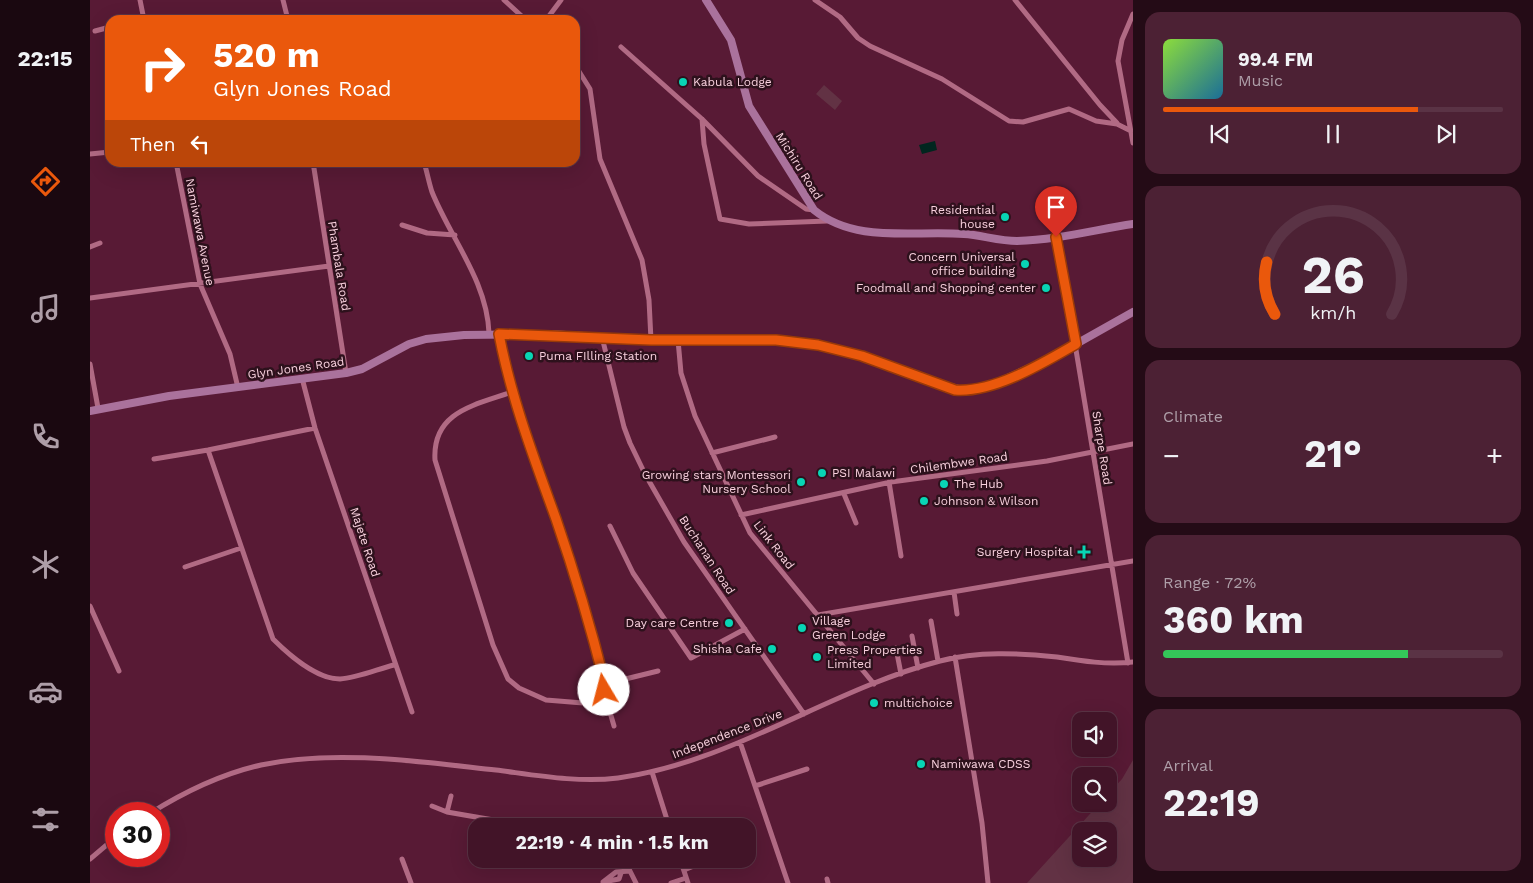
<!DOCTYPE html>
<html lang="en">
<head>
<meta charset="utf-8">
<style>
	body { margin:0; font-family:"Work Sans",sans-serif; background:#4c2134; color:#f1f3f6; height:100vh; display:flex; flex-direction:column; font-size:19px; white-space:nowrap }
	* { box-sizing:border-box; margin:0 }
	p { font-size:16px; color:#ae9ea8 }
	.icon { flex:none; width:28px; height:28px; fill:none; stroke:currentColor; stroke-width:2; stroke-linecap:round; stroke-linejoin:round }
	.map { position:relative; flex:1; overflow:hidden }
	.details { display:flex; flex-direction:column; gap:12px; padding:12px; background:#240b16; width:400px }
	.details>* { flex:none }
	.top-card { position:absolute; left:15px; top:15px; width:475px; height:152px; border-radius:15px; box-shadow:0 5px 20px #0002,0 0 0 1px #5a3345; background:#ea580c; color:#fff; overflow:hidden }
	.tools { position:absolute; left:982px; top:712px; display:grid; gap:10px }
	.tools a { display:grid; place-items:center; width:45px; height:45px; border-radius:10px; background:#421428; box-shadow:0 5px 20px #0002,0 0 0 1px #5a3345; font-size:25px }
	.speed { position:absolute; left:15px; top:802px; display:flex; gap:10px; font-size:25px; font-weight:700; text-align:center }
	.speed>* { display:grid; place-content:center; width:65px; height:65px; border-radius:50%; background:#421428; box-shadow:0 5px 20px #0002,0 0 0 1px #5a3345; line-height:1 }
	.speed .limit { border:8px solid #d22; background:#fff; color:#111 }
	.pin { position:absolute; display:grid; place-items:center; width:42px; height:42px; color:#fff; margin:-51px -21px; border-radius:50% 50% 50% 0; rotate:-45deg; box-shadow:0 0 5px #0007 }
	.pin .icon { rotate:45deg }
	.me { position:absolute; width:55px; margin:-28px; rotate:352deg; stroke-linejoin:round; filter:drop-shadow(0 0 4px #0008) }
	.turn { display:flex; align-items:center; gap:18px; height:105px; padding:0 25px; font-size:22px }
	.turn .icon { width:65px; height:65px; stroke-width:2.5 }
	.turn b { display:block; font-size:35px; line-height:42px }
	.then { display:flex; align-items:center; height:48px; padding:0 25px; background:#0003; gap:10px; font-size:19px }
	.big { font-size:38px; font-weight:700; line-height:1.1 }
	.details .tile { flex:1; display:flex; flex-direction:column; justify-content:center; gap:8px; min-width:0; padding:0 18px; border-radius:15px; background:#4c2134 }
	.details .dial { align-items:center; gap:0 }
	.dial svg { height:130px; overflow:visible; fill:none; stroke:#5a3345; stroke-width:7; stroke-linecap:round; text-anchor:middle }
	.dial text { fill:#f1f3f6; stroke:none }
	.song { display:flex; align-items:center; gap:15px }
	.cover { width:60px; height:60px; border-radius:8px; background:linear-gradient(135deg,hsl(90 70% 55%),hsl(200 70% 35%)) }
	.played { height:5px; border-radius:2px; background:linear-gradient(90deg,#ea580c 75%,#5a3345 75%) }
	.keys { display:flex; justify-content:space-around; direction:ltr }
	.heat { display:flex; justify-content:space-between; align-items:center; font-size:28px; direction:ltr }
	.charge { height:8px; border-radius:4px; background:linear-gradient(90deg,#34c759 72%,#5a3345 0) }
	.trip { position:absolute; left:378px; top:818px; width:288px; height:50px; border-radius:15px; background:#421428; box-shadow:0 5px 20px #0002,0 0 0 1px #5a3345; font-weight:700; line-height:50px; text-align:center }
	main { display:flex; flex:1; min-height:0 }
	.menu { display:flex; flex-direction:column; width:90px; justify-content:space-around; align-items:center; background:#1a0810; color:#ae9ea8 }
	.menu .icon { width:35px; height:35px }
	.menu .active { color:#ea580c }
	.menu b { font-size:22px; color:#f1f3f6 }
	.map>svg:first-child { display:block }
	.green { fill:#623244; fill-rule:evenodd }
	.water { fill:#01261f }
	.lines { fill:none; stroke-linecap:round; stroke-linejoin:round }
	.street { stroke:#b16a84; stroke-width:5 }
	.secondary { stroke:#aa729c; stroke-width:8 }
	.route-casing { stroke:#983908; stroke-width:12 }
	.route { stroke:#ea580c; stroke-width:9 }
	.poi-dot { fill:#08d5b5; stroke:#2d111c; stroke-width:2 }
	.labels { text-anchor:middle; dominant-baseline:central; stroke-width:5; stroke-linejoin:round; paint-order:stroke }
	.poi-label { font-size:12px; fill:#f9d1de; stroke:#2d111c; text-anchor:start }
	.street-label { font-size:12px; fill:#f9d1de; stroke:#2d111c }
</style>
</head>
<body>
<main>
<nav class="menu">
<b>22:15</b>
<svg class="icon active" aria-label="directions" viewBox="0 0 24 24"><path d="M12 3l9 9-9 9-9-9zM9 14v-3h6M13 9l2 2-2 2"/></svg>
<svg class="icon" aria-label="music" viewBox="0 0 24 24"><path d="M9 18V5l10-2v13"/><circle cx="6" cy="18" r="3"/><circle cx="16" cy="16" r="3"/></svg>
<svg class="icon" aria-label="phone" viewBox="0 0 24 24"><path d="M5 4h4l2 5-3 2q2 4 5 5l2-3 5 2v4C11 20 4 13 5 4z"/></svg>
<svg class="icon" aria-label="climate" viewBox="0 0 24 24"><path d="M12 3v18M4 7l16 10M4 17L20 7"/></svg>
<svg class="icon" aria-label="car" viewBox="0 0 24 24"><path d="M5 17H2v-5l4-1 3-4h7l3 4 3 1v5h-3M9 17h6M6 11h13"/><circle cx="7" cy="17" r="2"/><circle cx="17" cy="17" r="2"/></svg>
<svg class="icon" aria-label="filters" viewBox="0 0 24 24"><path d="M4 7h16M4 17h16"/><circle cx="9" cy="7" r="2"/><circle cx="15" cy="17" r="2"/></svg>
</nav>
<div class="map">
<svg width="1043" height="883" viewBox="0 0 1043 883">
	<rect width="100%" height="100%" fill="#581a35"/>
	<path class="green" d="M734 85 752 101 745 110 726 94Z
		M1043 760V883H937L1009 804H1019V793L1032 779ZM991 831H1019V859H991Z"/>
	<path class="water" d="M845 141 847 150 832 154 829 145Z"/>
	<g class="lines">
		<path class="street" d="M50 0 54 20
			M193 0 198 20
			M414 0 436 20
			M725 0 750 17 768 38 780 46 852 79 919 121 933 122 979 109 1006 121 1027 124 1041 131
			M925 0 1010 105 1027 123
			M1043 14 1032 40 1028 61 1043 143
			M456 20 471 0
			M5 31 20 27
			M531 47 612 119 668 176 716 209 724 210
			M485 65 500 89 510 159 552 260 559 300 561 340
			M612 119 614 144 630 219 659 224 737 221
			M0 154 20 152
			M86 162 110 284 140 354 148 388
			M223 162 256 373
			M334 162C337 172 339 183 342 192 361 239 397 281 399 333
			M312 225 337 233 365 235
			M965 237 985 344 1038 663
			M0 247 10 243
			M0 298 239 266
			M409 334C425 426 467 510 493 599 502 627 508 655 515 684V695L493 703 456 700 429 688 418 679 403 645 345 460C342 411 386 405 422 392
			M512 337 534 427 540 443 555 474 594 542 714 714
			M588 340 591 373 605 416 660 533 784 684
			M0 364 8 408
			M212 378 225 428 322 712
			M118 450 183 639C199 655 227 679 250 679 267 678 288 669 304 665
			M622 453 685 437
			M64 459 118 450 225 428
			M799 482 811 556
			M754 494 766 523
			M651 515 801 482 957 461 1043 444
			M520 526 543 573 601 658 655 629
			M95 567 151 548
			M864 592 867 614
			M0 606 29 671
			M728 615 1043 561
			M841 621 848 661
			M822 636 828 668
			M806 648 811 674
			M865 657 892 823 898 883
			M515 684 568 671
			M515 695 524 726
			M650 742 698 883
			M562 772 579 826
			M665 786 717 769
			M342 806 357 812 361 796
			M357 812 438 826
			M59 814C94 792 131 774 171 765 244 749 332 762 406 770 445 775 488 783 528 778 643 762 739 690 850 661 888 651 928 653 967 657 992 661 1017 665 1043 662
			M0 859 26 837
			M312 859 321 883
			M528 859 540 871 546 883
			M590 859 598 883
			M594 870 621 859
			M531 873 529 879 513 882 526 872 540 871
			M737 879 738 883
			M581 883 596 878"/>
		<path class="secondary" d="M616 0 641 40 659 106 724 210C766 244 823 230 874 234 891 235 909 241 927 241 966 240 1004 230 1043 224
			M0 411 79 396 256 373 272 369 319 344 336 339 374 335 459 334 561 340H686L728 345 760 353 847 384 873 390 902 385 931 372 963 357 1043 312"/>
	</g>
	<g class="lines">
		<g class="route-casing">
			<path id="route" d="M514 690 515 684C501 628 485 574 466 519 444 458 421 398 409 334L561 340H686L728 345 772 356 865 390C904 393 953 363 986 344L966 237"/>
		</g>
		<use href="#route" class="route"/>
	</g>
	<g class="poi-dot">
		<circle cx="593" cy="82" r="5"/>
		<circle cx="915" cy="217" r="5"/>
		<circle cx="935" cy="264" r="5"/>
		<circle cx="956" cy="288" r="5"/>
		<circle cx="439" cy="356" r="5"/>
		<circle cx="732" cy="473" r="5"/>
		<circle cx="711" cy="482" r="5"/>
		<circle cx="854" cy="484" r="5"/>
		<circle cx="834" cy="501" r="5"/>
		<path d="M991.5 544.5h5v5h5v5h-5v5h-5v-5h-5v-5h5z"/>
		<circle cx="639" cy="623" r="5"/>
		<circle cx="712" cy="628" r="5"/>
		<circle cx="682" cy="649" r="5"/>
		<circle cx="727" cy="657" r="5"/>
		<circle cx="784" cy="703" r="5"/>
		<circle cx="831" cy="764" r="5"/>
	</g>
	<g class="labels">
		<g class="poi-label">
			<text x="603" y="82">Kabula Lodge</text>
			<text x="905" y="210" text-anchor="end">Residential<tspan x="905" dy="14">house</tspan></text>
			<text x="925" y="257" text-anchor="end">Concern Universal<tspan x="925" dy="14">office building</tspan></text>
			<text x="946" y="288" text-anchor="end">Foodmall and Shopping center</text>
			<text x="449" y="356">Puma FIlling Station</text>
			<text x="742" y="473">PSI Malawi</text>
			<text x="701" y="475" text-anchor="end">Growing stars Montessori<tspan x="701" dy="14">Nursery School</tspan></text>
			<text x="864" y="484">The Hub</text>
			<text x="844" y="501">Johnson &amp; Wilson</text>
			<text x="983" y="552" text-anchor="end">Surgery Hospital</text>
			<text x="722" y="621">Village<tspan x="722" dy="14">Green Lodge</tspan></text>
			<text x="629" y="623" text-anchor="end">Day care Centre</text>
			<text x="672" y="649" text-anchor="end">Shisha Cafe</text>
			<text x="737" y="650">Press Properties<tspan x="737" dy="14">Limited</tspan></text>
			<text x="794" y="703">multichoice</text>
			<text x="841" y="764">Namiwawa CDSS</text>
		</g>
		<g class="street-label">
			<text transform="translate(709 166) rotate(58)">Michiru Road</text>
			<text transform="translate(110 232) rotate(79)">Namiwawa Avenue</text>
			<text transform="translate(249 266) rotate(81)">Phambala Road</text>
			<text transform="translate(206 368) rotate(-8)">Glyn Jones Road</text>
			<text transform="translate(1012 448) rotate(81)">Sharpe Road</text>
			<text transform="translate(869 463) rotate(-8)">Chilembwe Road</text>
			<text transform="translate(275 542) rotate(72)">Majete Road</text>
			<text transform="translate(684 545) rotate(52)">Link Road</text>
			<text transform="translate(617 555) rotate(57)">Buchanan Road</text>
			<text transform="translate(637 734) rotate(-21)">Independence Drive</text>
		</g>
	</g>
</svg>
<div class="tools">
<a><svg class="icon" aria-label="sound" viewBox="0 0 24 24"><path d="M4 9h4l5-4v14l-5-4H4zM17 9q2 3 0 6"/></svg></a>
<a><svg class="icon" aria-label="search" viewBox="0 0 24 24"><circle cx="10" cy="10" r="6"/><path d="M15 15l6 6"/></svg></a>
<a><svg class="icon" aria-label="layers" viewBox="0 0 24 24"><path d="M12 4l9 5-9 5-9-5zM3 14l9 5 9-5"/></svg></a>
</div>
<div class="speed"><div class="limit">30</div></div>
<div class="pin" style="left:966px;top:237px;background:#d93025"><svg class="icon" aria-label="arrive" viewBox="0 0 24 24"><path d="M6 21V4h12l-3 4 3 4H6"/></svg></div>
<svg class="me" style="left:514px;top:690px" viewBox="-20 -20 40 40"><circle r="19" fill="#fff"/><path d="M0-13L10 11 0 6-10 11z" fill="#ea580c"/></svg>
<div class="trip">22:19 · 4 min · 1.5 km</div>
<div class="top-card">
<div class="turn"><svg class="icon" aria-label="right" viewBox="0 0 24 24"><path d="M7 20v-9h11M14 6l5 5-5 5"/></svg><div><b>520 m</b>Glyn Jones Road</div></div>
<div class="then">Then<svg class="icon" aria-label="left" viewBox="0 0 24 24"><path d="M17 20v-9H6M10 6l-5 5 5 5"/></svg></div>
</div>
</div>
<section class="details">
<div class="tile">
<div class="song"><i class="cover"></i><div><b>99.4 FM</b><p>Music</p></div></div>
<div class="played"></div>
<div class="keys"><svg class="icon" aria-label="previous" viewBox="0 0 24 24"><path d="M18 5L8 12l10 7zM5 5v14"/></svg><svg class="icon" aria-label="pause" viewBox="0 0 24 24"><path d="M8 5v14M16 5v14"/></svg><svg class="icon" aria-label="next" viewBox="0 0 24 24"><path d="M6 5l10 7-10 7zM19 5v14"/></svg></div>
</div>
<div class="tile dial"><svg viewBox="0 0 100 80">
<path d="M14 69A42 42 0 1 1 86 69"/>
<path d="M14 69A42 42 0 0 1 9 37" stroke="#ea580c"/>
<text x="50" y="56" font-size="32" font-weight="700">26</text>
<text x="50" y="72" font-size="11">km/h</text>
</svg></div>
<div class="tile"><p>Climate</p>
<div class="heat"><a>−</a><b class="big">21°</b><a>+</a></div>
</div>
<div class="tile"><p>Range · 72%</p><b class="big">360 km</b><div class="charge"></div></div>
<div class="tile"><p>Arrival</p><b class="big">22:19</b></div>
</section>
</main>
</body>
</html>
